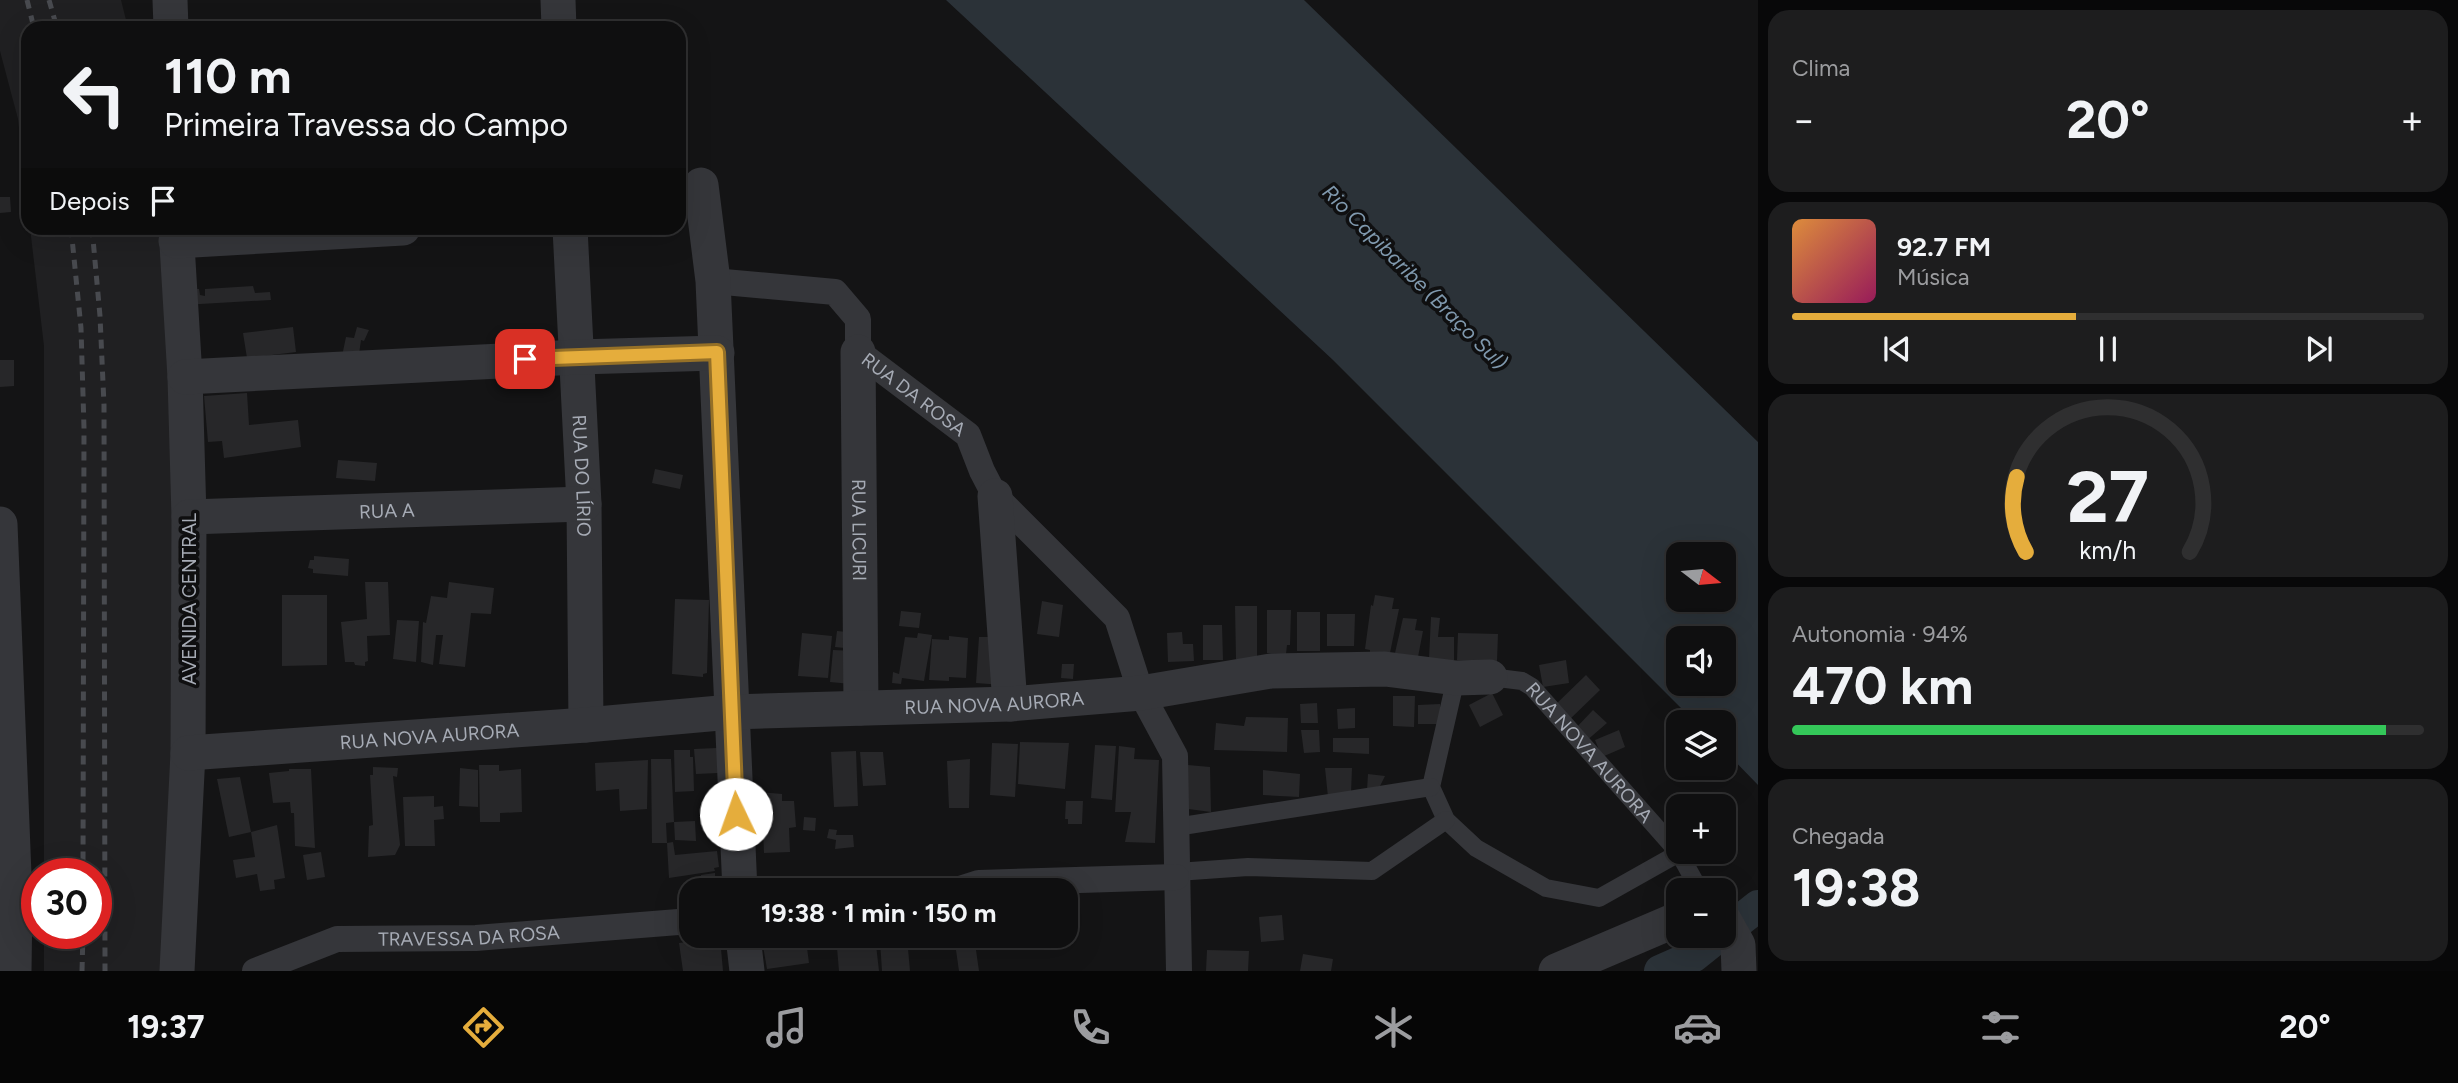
<!DOCTYPE html>
<html lang="pt">
<head>
<meta charset="utf-8">
<style>
	body { margin:0; font-family:Figtree,sans-serif; background:#1d1d1e; color:#f1f3f6; height:100vh; display:flex; flex-direction:column; font-size:26px; white-space:nowrap }
	* { box-sizing:border-box; margin:0 }
	p { font-size:23px; color:#9b9c9f }
	.icon { flex:none; width:38px; height:38px; fill:none; stroke:currentColor; stroke-width:2; stroke-linecap:round; stroke-linejoin:round }
	.map { position:relative; flex:1; overflow:hidden }
	.side { display:flex; flex-direction:column; gap:10px; padding:10px; background:#080809; width:700px }
	.side>* { flex:none }
	.top-card { position:absolute; left:21px; top:21px; width:665px; height:214px; border-radius:21px; box-shadow:0 7px 28px #0002,0 0 0 2px #2f2f30; background:#0f0f10; color:#f1f3f6; overflow:hidden }
	.needle { width:46px; rotate:106deg }
	.controls { position:absolute; left:1666px; top:542px; display:grid; gap:14px }
	.controls a { display:grid; place-items:center; width:70px; height:70px; border-radius:14px; background:#0f0f10; box-shadow:0 7px 28px #0002,0 0 0 2px #2f2f30; font-size:35px }
	.speed { position:absolute; left:21px; top:858px; display:flex; gap:14px; font-size:35px; font-weight:700; text-align:center }
	.speed>* { display:grid; place-content:center; width:91px; height:91px; border-radius:50%; background:#0f0f10; box-shadow:0 7px 28px #0002,0 0 0 2px #2f2f30; line-height:1 }
	.speed .limit { border:10px solid #d22; background:#fff; color:#111 }
	.pin { position:absolute; display:grid; place-items:center; width:60px; height:60px; color:#fff; margin:-30px; border-radius:14px; box-shadow:0 4px 10px #0006 }
	.me { position:absolute; width:77px; margin:-38px; rotate:357deg; stroke-linejoin:round; filter:drop-shadow(0 0 5px #0008) }
	.turn { display:flex; align-items:center; gap:24px; height:147px; padding:0 28px; font-size:32px }
	.turn .icon { width:91px; height:91px; stroke-width:2.5 }
	.turn b { display:block; font-size:49px; line-height:60px }
	.then { display:flex; align-items:center; height:66px; padding:0 28px; background:#0003; gap:14px; font-size:26px }
	.big { font-size:52px; font-weight:700; line-height:1.1 }
	.side .widget { flex:1; display:flex; flex-direction:column; justify-content:center; gap:10px; min-width:0; padding:0 24px; border-radius:21px; background:#1d1d1e }
	.side .dial { align-items:center; gap:0 }
	.dial svg { height:182px; overflow:visible; fill:none; stroke:#2f2f30; stroke-width:7; stroke-linecap:round; text-anchor:middle }
	.dial text { fill:#f1f3f6; stroke:none }
	.song { display:flex; align-items:center; gap:21px }
	.cover { width:84px; height:84px; border-radius:10px; background:linear-gradient(135deg,hsl(30 70% 55%),hsl(330 70% 35%)) }
	.played { height:7px; border-radius:4px; background:linear-gradient(90deg,#e5ad3c 45%,#2f2f30 45%) }
	.keys { display:flex; justify-content:space-around; direction:ltr }
	.heat { display:flex; justify-content:space-between; align-items:center; font-size:38px; direction:ltr }
	.charge { height:10px; border-radius:5px; background:linear-gradient(90deg,#34c759 94%,#2f2f30 0) }
	.trip { position:absolute; left:679px; top:878px; width:399px; height:70px; border-radius:21px; background:#0f0f10; box-shadow:0 7px 28px #0002,0 0 0 2px #2f2f30; font-weight:700; line-height:70px; text-align:center }
	.dock { display:flex; height:112px; justify-content:space-around; align-items:center; background:#060606; color:#9b9c9f }
	.dock .icon { width:49px; height:49px }
	.dock .on { color:#e5ad3c }
	.dock b { font-size:32px; color:#f1f3f6 }
	main { display:flex; flex:1; min-height:0 }
	.map>svg:first-child { display:block }
	.built { fill:#202022 }
	.water { fill:#2b3238; fill-rule:evenodd }
	.lines { fill:none; stroke-linecap:round; stroke-linejoin:round }
	.canal { stroke:#2b3238; stroke-width:32 }
	.building { fill:#272729 }
	.service { stroke:#35363a; stroke-width:18 }
	.pedestrian { stroke:#35363a; stroke-width:26 }
	.minor { stroke:#35363a; stroke-width:35 }
	.rail { stroke:#484a4f; stroke-width:5; stroke-dasharray:9 7; stroke-linecap:butt }
	.route-casing { stroke:#957027; stroke-width:18 }
	.route { stroke:#e5ad3c; stroke-width:12 }
	.labels { text-anchor:middle; dominant-baseline:central; stroke-width:7; stroke-linejoin:round; paint-order:stroke }
	.street-label { font-size:19px; fill:#a6abb5; stroke:#0f0f10 }
	.water-label { font-size:21px; font-style:italic; fill:#7f98ad; stroke:#0f0f10 }
</style>
</head>
<body>
<main>
<div class="map">
<svg width="1758" height="971" viewBox="0 0 1758 971">
	<rect width="100%" height="100%" fill="#141415"/>
	<path class="built" d="M0 0H121L128 28H28V210L18 119 0 51Z
		M30 228H166L177 298 169 971H44V933H96V873H44V346Z"/>
	<path class="water" d="M946 0H1304L1758 442V785L1724 750V723H1696L1333 360ZM1678 555H1724V600H1678ZM1678 639H1724V684H1678Z"/>
	<g class="lines">
		<path class="canal" d="M1724 933 1758 906
			M1660 971 1694 956 1719 936"/>
	</g>
	<path class="building" d="M0 197H10L11 212 0 213Z
		M253 286 255 293 270 292 271 300 183 305 190 289H199L200 295 205 296V289Z
		M293 327 296 352 247 358 243 333Z
		M357 327 369 330 364 341 361 340 358 361 342 356 346 337 354 338Z
		M0 360H14V386L0 387Z
		M247 393 249 425 298 420 301 447 224 458 222 441 208 442 204 396Z
		M338 460 377 463 375 481 336 478Z
		M655 469 683 475 680 489 652 483Z
		M314 556 349 559 348 576 313 573V569L308 568 310 560H314Z
		M365 582H388L390 635 367 636 368 661 365 662V666L355 665 354 662H345L341 622 367 619Z
		M449 582 494 588 491 614 471 613 465 667 439 664 443 635H436L433 665 421 662 423 622 426 623 431 596 447 598Z
		M282 595H327V665L282 666Z
		M1375 595 1394 598 1392 609H1399L1390 653 1370 656V650L1365 649 1371 605 1373 606Z
		M675 599 709 600 707 673 703 674V677L672 674Z
		M1042 601 1063 605 1059 637 1037 634Z
		M1235 606H1257V659H1236Z
		M1267 610H1291L1290 645H1287L1286 654 1267 653Z
		M901 611 921 613 919 628 899 626Z
		M1297 612H1320V651H1297Z
		M1327 614H1355L1354 646H1327Z
		M1431 617 1440 618 1438 637H1454V661L1429 659Z
		M1403 618 1417 619 1415 630 1423 631 1418 657 1395 653Z
		M397 620 419 621 416 662 393 659Z
		M1203 625H1222L1223 660H1203Z
		M837 631 857 633 855 649 835 647Z
		M1182 632 1183 644H1193L1194 661 1168 662 1167 633Z
		M802 633 832 636 828 678 798 676Z
		M918 633 932 635 924 681 902 678 901 684 892 683 893 672 899 674 905 637 917 638Z
		M1458 633 1498 634 1497 661 1457 660Z
		M949 636 968 638 966 678 949 677V681L929 680 932 639 949 640Z
		M979 637H993L1002 685 976 683Z
		M833 650 854 651 851 684 830 682Z
		M1566 660 1569 683 1543 687 1539 665Z
		M1062 664H1074L1073 679 1061 678Z
		M1586 675 1600 690 1567 722 1552 708Z
		M1492 693 1503 715 1480 727 1469 705Z
		M1393 696H1415L1414 727 1393 726Z
		M1317 703 1318 723H1301L1300 704Z
		M1440 704V724H1418V705Z
		M1355 708V728L1338 729 1337 709Z
		M1593 710 1607 723 1585 742 1574 730Z
		M1246 717 1288 718 1287 752 1214 750 1216 723 1244 726Z
		M1301 730H1319L1320 752 1304 753Z
		M1619 730 1625 747 1602 757 1595 740Z
		M1333 738H1369V754L1333 752Z
		M1020 742 1069 743 1065 789 1018 784Z
		M992 743 1018 744 1015 797 990 795Z
		M1095 745 1116 746 1112 800 1091 798Z
		M1119 746 1135 748 1134 759 1159 760 1155 843 1125 842 1131 812H1115Z
		M717 748 718 773 696 774 694 749Z
		M674 750H690V757H693L694 791 675 792Z
		M856 751 858 806 834 807 831 752Z
		M860 752H883L886 785 863 786Z
		M651 759H671L674 822 666 823 667 843H652Z
		M970 759 969 808H949L947 761Z
		M648 760 647 809 620 811 619 789 596 791 595 763Z
		M479 765H499V771L521 769 522 812 500 813V822H480Z
		M1188 765 1210 767 1211 812 1181 808Z
		M373 767 398 768 397 777 393 776 400 845 395 855 368 857 369 826 373 825 370 775H373Z
		M460 768 478 770V807L459 806Z
		M1325 768H1352L1351 793 1328 797Z
		M289 769H311L315 848 295 846 294 813H291L290 802 273 803 269 773 289 771Z
		M1263 770 1300 774 1299 797 1263 795Z
		M1368 774 1385 776 1380 786 1367 790Z
		M240 777 251 832 229 837 217 779Z
		M759 792 782 794V801H794L796 827 789 828 790 852 764 853 763 829H760Z
		M434 796V807L443 806 444 819 434 820 435 846H405L403 797Z
		M1066 801H1083L1082 824H1068V819H1065Z
		M804 817 816 818 815 831 803 830Z
		M695 821 696 841 675 840 674 822Z
		M277 825 285 878 274 880 275 889 260 891 257 874 236 878 233 860 255 857 251 832Z
		M829 829 837 830 836 835H853L854 847 835 849 836 840 827 838Z
		M673 842 675 855 717 851 719 867 714 868 715 871 669 878 667 843Z
		M321 852 325 877 307 880 303 855Z
		M715 873V883L702 885 701 875Z
		M1282 915 1284 940 1261 942 1259 917Z
		M836 936H875L879 971H839Z
		M954 936H974L979 971H959Z
		M720 938 723 971H683L679 943Z
		M907 938 910 971H882L880 941Z
		M806 940 809 963 767 969 763 946Z
		M1207 950 1249 951 1248 971H1206Z
		M1303 954 1333 959 1331 971H1300Z"/>
	<g class="lines">
		<g class="service">
			<path id="s1" d="M1490 677 1522 681 1532 687 1679 853 1700 891"/>
			<path d="M1456 678 1431 787 1446 820 1476 848 1546 888 1599 898 1679 853"/>
			<path d="M1176 827 1431 787"/>
			<path d="M1177 872 1248 867 1372 871 1446 820"/>
		</g>
		<g class="pedestrian">
			<path id="s2" d="M713 281 835 292 858 319V352L968 435 982 471 995 496 1117 618 1141 693 1175 756 1179 971"/>
			<path d="M954 891 979 883 1176 877"/>
			<path id="s3" d="M255 971 337 939 476 938 691 921"/>
		</g>
		<g class="minor">
			<path d="M170 0 171 28"/>
			<path d="M558 0 559 28"/>
			<path d="M701 185 713 281 740 891"/>
			<path d="M176 228 185 377 189 517 188 753 177 971"/>
			<path id="s4" d="M570 228 584 504 586 725"/>
			<path d="M176 241 403 228"/>
			<path id="s5" d="M858 352 861 708"/>
			<path d="M185 377 578 357 717 353"/>
			<path d="M995 496 1010 704"/>
			<path id="s6" d="M189 517 584 504"/>
			<path d="M0 524 15 900 14 971"/>
			<path id="s7" d="M188 753 586 725 731 712 1010 704 1141 693 1271 671 1385 669 1456 678 1490 677"/>
			<path d="M1724 920 1738 945 1739 971"/>
			<path d="M743 936 747 971"/>
			<path d="M1556 971 1678 919"/>
		</g>
		<path class="rail" d="M27 0 34 28
			M49 0 57 28
			M71 228 81 328 84 428 83 873
			M92 228 100 316 104 405 105 971
			M82 971 83 933"/>
	</g>
	<g class="lines">
		<g class="route-casing">
			<path id="route" d="M525 359 717 352 736 814"/>
		</g>
		<use href="#route" class="route"/>
	</g>
	<g class="labels">
		<g class="street-label">
			<text stroke="none"><textPath href="#s2" startOffset="261">RUA DA ROSA</textPath></text>
			<text stroke="none"><textPath href="#s4" startOffset="248">RUA DO LÍRIO</textPath></text>
			<text stroke="none"><textPath href="#s6" startOffset="198">RUA A</textPath></text>
			<text stroke="none"><textPath href="#s5" startOffset="178">RUA LICURI</textPath></text>
			<text transform="translate(189 599) rotate(-90)">AVENIDA CENTRAL</text>
			<text stroke="none"><textPath href="#s7" startOffset="808">RUA NOVA AURORA</textPath></text>
			<text stroke="none"><textPath href="#s7" startOffset="242">RUA NOVA AURORA</textPath></text>
			<text stroke="none"><textPath href="#s1" startOffset="131">RUA NOVA AURORA</textPath></text>
			<text stroke="none"><textPath href="#s3" startOffset="220">TRAVESSA DA ROSA</textPath></text>
		</g>
		<g class="water-label">
			<text transform="translate(1415 277) rotate(45)">Rio Capibaribe (Braço Sul)</text>
		</g>
	</g>
</svg>
<div class="controls">
<a><svg class="needle" viewBox="-14 -14 28 28"><path d="M0-13l5 13h-10z" fill="#e53935"/><path d="M0 13l5-13h-10z" fill="#9b9c9f"/></svg></a>
<a><svg class="icon" aria-label="sound" viewBox="0 0 24 24"><path d="M4 9h4l5-4v14l-5-4H4zM17 9q2 3 0 6"/></svg></a>
<a><svg class="icon" aria-label="layers" viewBox="0 0 24 24"><path d="M12 4l9 5-9 5-9-5zM3 14l9 5 9-5"/></svg></a>
<a>+</a>
<a>−</a>
</div>
<div class="speed"><div class="limit">30</div></div>
<div class="pin" style="left:525px;top:359px;background:#d93025"><svg class="icon" aria-label="arrive" viewBox="0 0 24 24"><path d="M6 21V4h12l-3 4 3 4H6"/></svg></div>
<svg class="me" style="left:736px;top:814px" viewBox="-20 -20 40 40"><circle r="19" fill="#fff"/><path d="M0-13L10 11 0 6-10 11z" fill="#e5ad3c"/></svg>
<div class="trip">19:38 · 1 min · 150 m</div>
<div class="top-card">
<div class="turn"><svg class="icon" aria-label="left" viewBox="0 0 24 24"><path d="M17 20v-9H6M10 6l-5 5 5 5"/></svg><div><b>110 m</b>Primeira Travessa do Campo</div></div>
<div class="then">Depois<svg class="icon" aria-label="arrive" viewBox="0 0 24 24"><path d="M6 21V4h12l-3 4 3 4H6"/></svg></div>
</div>
</div>
<section class="side">
<div class="widget"><p>Clima</p>
<div class="heat"><a>−</a><b class="big">20°</b><a>+</a></div>
</div>
<div class="widget">
<div class="song"><i class="cover"></i><div><b>92.7 FM</b><p>Música</p></div></div>
<div class="played"></div>
<div class="keys"><svg class="icon" aria-label="previous" viewBox="0 0 24 24"><path d="M18 5L8 12l10 7zM5 5v14"/></svg><svg class="icon" aria-label="pause" viewBox="0 0 24 24"><path d="M8 5v14M16 5v14"/></svg><svg class="icon" aria-label="next" viewBox="0 0 24 24"><path d="M6 5l10 7-10 7zM19 5v14"/></svg></div>
</div>
<div class="widget dial"><svg viewBox="0 0 100 80">
<path d="M14 69A42 42 0 1 1 86 69"/>
<path d="M14 69A42 42 0 0 1 10 36" stroke="#e5ad3c"/>
<text x="50" y="56" font-size="32" font-weight="700">27</text>
<text x="50" y="72" font-size="11">km/h</text>
</svg></div>
<div class="widget"><p>Autonomia · 94%</p><b class="big">470 km</b><div class="charge"></div></div>
<div class="widget"><p>Chegada</p><b class="big">19:38</b></div>
</section>
</main>
<nav class="dock">
<b>19:37</b>
<svg class="icon on" aria-label="directions" viewBox="0 0 24 24"><path d="M12 3l9 9-9 9-9-9zM9 14v-3h6M13 9l2 2-2 2"/></svg>
<svg class="icon" aria-label="music" viewBox="0 0 24 24"><path d="M9 18V5l10-2v13"/><circle cx="6" cy="18" r="3"/><circle cx="16" cy="16" r="3"/></svg>
<svg class="icon" aria-label="phone" viewBox="0 0 24 24"><path d="M5 4h4l2 5-3 2q2 4 5 5l2-3 5 2v4C11 20 4 13 5 4z"/></svg>
<svg class="icon" aria-label="climate" viewBox="0 0 24 24"><path d="M12 3v18M4 7l16 10M4 17L20 7"/></svg>
<svg class="icon" aria-label="car" viewBox="0 0 24 24"><path d="M5 17H2v-5l4-1 3-4h7l3 4 3 1v5h-3M9 17h6M6 11h13"/><circle cx="7" cy="17" r="2"/><circle cx="17" cy="17" r="2"/></svg>
<svg class="icon" aria-label="filters" viewBox="0 0 24 24"><path d="M4 7h16M4 17h16"/><circle cx="9" cy="7" r="2"/><circle cx="15" cy="17" r="2"/></svg>
<b>20°</b>
</nav>
</body>
</html>
